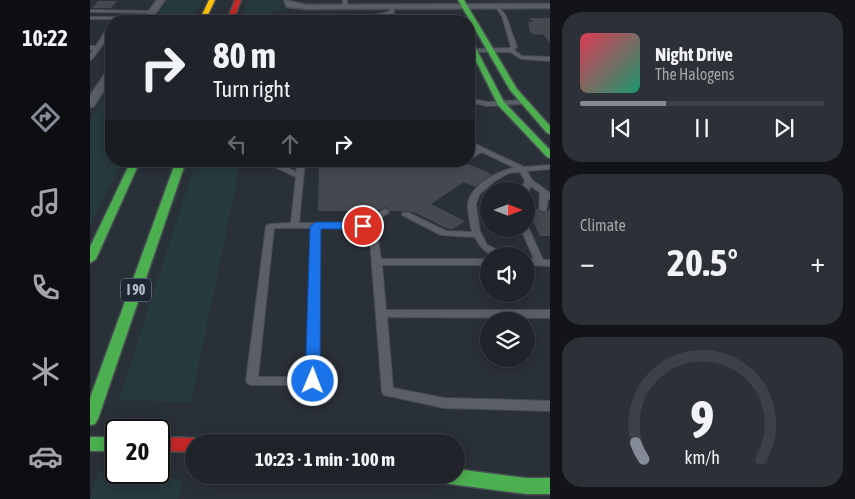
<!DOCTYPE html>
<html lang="en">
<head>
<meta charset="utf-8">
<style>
	body { margin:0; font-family:"Asap Condensed",sans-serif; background:#2d3036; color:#f1f3f6; height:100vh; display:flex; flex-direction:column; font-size:19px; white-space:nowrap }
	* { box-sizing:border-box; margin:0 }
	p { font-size:16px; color:#a2a4a8 }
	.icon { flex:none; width:28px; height:28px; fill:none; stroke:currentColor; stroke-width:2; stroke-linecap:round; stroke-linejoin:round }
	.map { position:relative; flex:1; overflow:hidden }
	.side { display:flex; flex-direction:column; gap:12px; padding:12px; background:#121417; width:305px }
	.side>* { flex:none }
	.top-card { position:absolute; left:15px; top:15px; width:370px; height:152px; border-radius:20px; box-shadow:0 2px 12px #0003,0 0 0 1px #3d4147; background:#20242a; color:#f1f3f6; overflow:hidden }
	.needle { width:32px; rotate:90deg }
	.fabs { position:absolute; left:390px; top:182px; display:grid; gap:10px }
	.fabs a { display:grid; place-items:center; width:55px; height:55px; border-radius:50%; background:#20242a; box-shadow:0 2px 12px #0003,0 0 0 1px #3d4147; font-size:25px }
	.speed { position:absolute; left:15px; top:419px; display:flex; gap:10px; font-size:25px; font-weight:700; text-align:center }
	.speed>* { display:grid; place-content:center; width:65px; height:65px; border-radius:50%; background:#20242a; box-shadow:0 2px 12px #0003,0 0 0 1px #3d4147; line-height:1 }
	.speed .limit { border:2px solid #111; border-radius:8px; background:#fff; color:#111 }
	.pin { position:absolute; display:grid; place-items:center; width:42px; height:42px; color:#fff; margin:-21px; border:2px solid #fff; border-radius:50%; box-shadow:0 1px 5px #0007 }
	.me { position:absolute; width:55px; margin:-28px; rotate:1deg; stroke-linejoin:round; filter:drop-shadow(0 0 4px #0008) }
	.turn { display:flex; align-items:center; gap:18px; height:105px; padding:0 25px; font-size:22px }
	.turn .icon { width:65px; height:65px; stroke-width:2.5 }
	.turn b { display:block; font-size:35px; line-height:42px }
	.lanes { display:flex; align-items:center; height:48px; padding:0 25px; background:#0003; justify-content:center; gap:25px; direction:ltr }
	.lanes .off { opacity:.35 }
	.big { font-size:38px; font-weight:700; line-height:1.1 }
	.side .widget { flex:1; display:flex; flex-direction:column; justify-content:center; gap:8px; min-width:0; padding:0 18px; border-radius:20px; background:#2d3036 }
	.side .dial { align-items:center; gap:0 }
	.dial svg { height:130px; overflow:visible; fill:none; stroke:#3d4147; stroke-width:7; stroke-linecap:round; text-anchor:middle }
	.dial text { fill:#f1f3f6; stroke:none }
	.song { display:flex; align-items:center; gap:15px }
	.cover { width:60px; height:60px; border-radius:8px; background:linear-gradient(135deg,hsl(350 70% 55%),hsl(160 70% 35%)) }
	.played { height:5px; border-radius:2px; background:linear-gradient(90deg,#848b96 35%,#3d4147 35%) }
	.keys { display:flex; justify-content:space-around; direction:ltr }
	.heat { display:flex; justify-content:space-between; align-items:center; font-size:28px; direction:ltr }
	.trip { position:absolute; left:95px; top:434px; width:280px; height:50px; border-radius:25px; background:#20242a; box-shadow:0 2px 12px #0003,0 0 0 1px #3d4147; font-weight:700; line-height:50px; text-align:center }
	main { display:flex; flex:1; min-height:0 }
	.dock { display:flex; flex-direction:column; width:90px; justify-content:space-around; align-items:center; background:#0d0e11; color:#a2a4a8 }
	.dock .icon { width:35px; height:35px }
	.dock .on { color:#848b96 }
	.dock b { font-size:22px; color:#f1f3f6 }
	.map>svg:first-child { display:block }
	.medical { fill:#31303e }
	.green { fill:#273a3e }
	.building { fill:#444950 }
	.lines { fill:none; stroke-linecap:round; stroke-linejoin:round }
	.lane-casing { stroke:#484c53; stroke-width:2 }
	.street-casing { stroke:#484c53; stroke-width:3 }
	.fast-casing { stroke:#484c53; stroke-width:3 }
	.slow-casing { stroke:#484c53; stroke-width:3 }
	.jam-casing { stroke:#484c53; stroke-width:3 }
	.lane { fill:#5a5e66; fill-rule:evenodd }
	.street { fill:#5a5e66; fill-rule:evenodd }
	.fast { fill:#4caf50; fill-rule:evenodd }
	.slow { fill:#ffc107; fill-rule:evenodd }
	.jam { fill:#c62828; fill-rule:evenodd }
	.route { fill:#1a73e8; stroke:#114b97 }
	.labels { text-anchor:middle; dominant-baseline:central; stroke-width:5; stroke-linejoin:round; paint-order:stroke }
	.shield { fill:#1d2633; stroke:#878f9c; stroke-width:1 }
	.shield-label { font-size:14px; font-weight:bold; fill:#b4bcc9 }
</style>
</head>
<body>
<main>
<nav class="dock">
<b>10:22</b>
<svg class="icon on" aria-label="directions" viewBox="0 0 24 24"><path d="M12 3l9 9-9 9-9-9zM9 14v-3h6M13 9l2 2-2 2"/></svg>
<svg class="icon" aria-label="music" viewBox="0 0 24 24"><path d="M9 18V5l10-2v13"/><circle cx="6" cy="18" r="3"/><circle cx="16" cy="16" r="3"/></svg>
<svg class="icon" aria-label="phone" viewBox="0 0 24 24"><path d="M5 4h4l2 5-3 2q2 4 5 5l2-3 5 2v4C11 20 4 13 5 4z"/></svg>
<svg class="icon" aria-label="climate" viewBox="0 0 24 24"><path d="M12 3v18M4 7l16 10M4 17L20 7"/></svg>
<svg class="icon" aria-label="car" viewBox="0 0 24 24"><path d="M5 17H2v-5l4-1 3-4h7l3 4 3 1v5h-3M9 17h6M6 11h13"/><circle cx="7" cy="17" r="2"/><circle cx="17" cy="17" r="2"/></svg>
</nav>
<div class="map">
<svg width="460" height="499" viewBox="0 0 460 499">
	<rect width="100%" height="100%" fill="#2a3038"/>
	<path class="medical" d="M376 0H460V4H389Z"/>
	<path class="green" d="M78 0H113L102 21H64Z
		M157 0H191L190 7 198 11H182L180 21H151Z
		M21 87V161H33L0 225V120Z
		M106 161H151L101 402 29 400Z
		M8 471 92 480 88 499H0Z"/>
	<path class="building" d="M8 1H27L21 8H2Z
		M439 18H460V43L453 34 445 35 440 32 438 22H443Z
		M229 161H367L369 166 378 164 402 174 385 187 374 182 341 204 375 221 363 229H358L324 212 301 211 296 207 287 211H228Z
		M437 209H447L453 213 457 212 460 209V236H450Z"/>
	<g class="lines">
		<g class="lane-casing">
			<path id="lane" d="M253 0H257V8L253 7Z
				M407 5 416 16 427 47 424 50 432 56 460 57V61L431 59 420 52H379V49L420 48 421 47 412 16 405 6Z
				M300 6 304 7V13C273 24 236 18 204 17L202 16 204 15C232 15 274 21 300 11Z
				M0 10 63 11 65 12 63 13 0 12Z
				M328 16H345L347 21H343L341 18H333V21H329Z
				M0 17H28L30 18 28 19H0Z
				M19 25H21C21 36 9 50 2 59L0 60V54L4 49 0 50V46H6Z
				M379 98 397 102 433 100 436 102 433 104 397 106 379 102Z
				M379 141 434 167 460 165V169L437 171 442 180 460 193V199H458L456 211H453L449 209 450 193 441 186 438 193 431 191 435 181 430 172 419 173 405 181 390 194 386 204 390 231 397 245 416 254 417 256C400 256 393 253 385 237L351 235 312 215 313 213H319L356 231 382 232C380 224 378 213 378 205 379 186 409 170 425 168L392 152 379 159V154L386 149 379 145Z
				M183 161H190V163L206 172 207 161H215L209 223H271L295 209 299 211 298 213 278 226 288 240 291 259H399V265H292L296 310H460V318L297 317 303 388 354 398 460 401V411L354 408 294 395 292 392 280 240 271 227H230L229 381 227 384 223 385H162L158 384 156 381 176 226 180 224 201 223 206 177 183 166ZM184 228H222L218 377H168Z
				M369 161H377V162L373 164H370Z
				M436 227 439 229 453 260H460V266L436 265V259H444L431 229H436Z"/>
		</g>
		<g class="street-casing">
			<path id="street" d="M67 0H75L60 21H52Z
				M194 0 216 5 460 4V8L216 9 197 7Z
				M21 70V80L4 106 0 107V96L17 71Z"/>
		</g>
		<g class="fast-casing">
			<path id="fast" d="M368 0H374L427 89 460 126V134L457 133 420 90Z
				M379 41 383 43 414 102 460 150V158L457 157 408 105 379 47Z
				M41 161H50L6 259 0 263V247Z
				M86 161H96L8 419 5 424 0 425V398Z
				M0 437H26V451H0Z
				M366 469 436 478H460V494H436L353 483 347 480 345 475H366Z"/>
		</g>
		<g class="slow-casing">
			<path id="slow" d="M119 0H125L115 21H109Z"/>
		</g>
		<g class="jam-casing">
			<path id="jam" d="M145 0H151L143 21H137Z
				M69 437 104 438 111 442H104V452L69 451Z"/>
		</g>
		<use href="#lane" class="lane"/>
		<use href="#street" class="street"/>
		<use href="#fast" class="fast"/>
		<use href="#slow" class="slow"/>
		<use href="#jam" class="jam"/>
	</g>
	<path class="route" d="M226 222H273L279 226 273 229H231L230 381 228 385H218L215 381 220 226Z"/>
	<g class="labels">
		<rect class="shield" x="31" y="278.5" width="30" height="23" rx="4"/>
		<g class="shield-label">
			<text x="46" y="290">I 90</text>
		</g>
	</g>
</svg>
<div class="fabs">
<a><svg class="needle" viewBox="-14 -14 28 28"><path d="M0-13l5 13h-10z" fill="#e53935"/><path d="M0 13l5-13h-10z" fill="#a2a4a8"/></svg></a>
<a><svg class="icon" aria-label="sound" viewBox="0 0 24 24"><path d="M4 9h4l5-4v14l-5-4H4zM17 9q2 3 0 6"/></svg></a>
<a><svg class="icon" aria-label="layers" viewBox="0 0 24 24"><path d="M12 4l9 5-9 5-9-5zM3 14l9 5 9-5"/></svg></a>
</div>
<div class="speed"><div class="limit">20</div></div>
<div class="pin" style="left:273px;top:226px;background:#d93025"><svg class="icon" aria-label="arrive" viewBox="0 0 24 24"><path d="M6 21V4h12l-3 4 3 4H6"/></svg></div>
<svg class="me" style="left:223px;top:381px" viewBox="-20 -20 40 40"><circle r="17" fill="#1a73e8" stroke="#fff" stroke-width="3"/><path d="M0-11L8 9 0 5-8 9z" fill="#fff"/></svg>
<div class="trip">10:23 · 1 min · 100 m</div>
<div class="top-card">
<div class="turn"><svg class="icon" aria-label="right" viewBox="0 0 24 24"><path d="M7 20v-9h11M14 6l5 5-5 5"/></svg><div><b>80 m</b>Turn right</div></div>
<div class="lanes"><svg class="icon off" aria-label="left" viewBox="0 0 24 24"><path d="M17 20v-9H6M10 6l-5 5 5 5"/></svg><svg class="icon off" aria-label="ahead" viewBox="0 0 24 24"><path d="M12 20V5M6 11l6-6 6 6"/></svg><svg class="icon" aria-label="right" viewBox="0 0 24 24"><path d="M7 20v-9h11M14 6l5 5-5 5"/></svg></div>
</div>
</div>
<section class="side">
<div class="widget">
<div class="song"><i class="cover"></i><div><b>Night Drive</b><p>The Halogens</p></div></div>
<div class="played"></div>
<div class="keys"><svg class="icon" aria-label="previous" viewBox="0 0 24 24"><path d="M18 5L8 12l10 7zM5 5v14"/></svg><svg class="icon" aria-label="pause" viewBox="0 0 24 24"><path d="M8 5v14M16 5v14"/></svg><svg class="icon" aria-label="next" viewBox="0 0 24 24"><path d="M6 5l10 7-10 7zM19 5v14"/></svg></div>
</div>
<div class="widget"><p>Climate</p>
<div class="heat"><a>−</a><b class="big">20.5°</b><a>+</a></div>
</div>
<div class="widget dial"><svg viewBox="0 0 100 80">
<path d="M14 69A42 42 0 1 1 86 69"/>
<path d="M14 69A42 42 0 0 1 9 59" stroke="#848b96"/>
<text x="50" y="56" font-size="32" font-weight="700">9</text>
<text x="50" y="72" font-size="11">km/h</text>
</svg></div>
</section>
</main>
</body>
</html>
